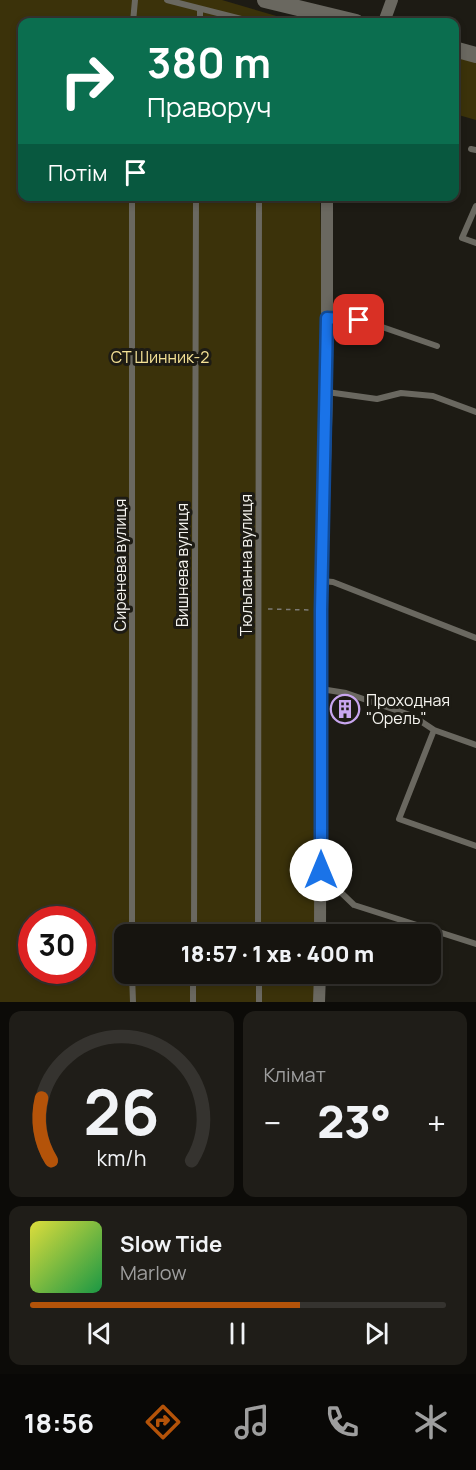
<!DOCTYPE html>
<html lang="uk">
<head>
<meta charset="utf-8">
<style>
	body { margin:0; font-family:Manrope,sans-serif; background:#1f1d18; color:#f1f3f6; height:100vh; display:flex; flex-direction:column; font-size:22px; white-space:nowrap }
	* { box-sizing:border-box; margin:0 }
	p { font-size:20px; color:#9e9e9e }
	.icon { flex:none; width:33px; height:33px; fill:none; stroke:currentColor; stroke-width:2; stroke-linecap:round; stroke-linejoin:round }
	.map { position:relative; height:1002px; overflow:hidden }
	.drawer { display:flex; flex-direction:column; gap:9px; padding:9px; background:#0c0b08; flex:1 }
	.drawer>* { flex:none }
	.hud { position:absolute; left:18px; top:18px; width:441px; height:183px; border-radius:12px; box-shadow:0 3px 9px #0003,0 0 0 2px #35332f; background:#0b6e4f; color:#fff; overflow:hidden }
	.speed { position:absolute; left:18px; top:906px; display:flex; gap:12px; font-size:30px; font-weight:700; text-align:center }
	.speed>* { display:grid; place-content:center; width:78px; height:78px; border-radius:50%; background:#16140f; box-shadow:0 3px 9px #0003,0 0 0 2px #35332f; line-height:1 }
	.speed .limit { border:9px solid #d22; background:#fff; color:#111 }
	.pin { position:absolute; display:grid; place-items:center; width:51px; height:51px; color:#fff; margin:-26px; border-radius:12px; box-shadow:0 3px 9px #0006 }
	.me { position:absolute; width:66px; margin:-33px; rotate:0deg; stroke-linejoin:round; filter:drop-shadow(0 0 4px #0008) }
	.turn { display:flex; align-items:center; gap:21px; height:126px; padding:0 30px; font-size:27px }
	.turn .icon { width:78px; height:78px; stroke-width:2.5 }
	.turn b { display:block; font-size:42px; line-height:51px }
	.then { display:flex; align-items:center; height:57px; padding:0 30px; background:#0003; gap:12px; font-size:22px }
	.big { font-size:45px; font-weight:800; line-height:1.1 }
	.drawer .card { flex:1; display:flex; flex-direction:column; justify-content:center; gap:9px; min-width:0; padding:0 21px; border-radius:12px; background:#1f1d18 }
	.drawer .dial { align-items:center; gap:0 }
	.dial svg { height:156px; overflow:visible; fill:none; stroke:#35332f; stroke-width:7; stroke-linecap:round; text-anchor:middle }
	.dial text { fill:#f1f3f6; stroke:none }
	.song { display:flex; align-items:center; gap:18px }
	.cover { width:72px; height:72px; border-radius:9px; background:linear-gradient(135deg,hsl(60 70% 55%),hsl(140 70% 35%)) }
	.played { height:6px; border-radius:3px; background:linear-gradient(90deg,#b45309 65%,#35332f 65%) }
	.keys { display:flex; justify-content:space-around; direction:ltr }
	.heat { display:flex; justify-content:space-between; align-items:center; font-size:33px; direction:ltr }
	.drawer .tiles { flex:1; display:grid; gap:9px; grid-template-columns:1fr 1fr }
	.card:last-child { grid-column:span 2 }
	.trip { position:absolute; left:114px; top:924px; width:327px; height:60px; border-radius:12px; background:#16140f; box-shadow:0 3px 9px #0003,0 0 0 2px #35332f; font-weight:800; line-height:60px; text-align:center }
	.tab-bar { display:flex; height:96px; justify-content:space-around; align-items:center; background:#090806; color:#9e9e9e }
	.tab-bar .icon { width:42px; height:42px }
	.tab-bar .active { color:#b45309 }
	.tab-bar b { font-size:27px; color:#f1f3f6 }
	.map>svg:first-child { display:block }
	.green { fill:#3b320a; fill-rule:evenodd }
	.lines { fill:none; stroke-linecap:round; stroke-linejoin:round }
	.path { stroke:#7c7a74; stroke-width:1.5; stroke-dasharray:4.5 4.5; stroke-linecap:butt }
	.lane { stroke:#6a6860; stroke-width:6 }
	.street { stroke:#6a6860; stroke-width:12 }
	.secondary { stroke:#6a6860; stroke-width:16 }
	.route-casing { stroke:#114b97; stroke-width:15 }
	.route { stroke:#1a73e8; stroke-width:10 }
	.labels { text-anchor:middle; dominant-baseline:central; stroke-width:6; stroke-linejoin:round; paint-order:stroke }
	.park-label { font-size:16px; fill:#f5e296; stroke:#1d1b14 }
	.street-label { font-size:16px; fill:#f6f5f0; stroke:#1d1b14 }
	.poi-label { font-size:16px; fill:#f6f5f0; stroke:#1d1b14; text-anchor:start }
</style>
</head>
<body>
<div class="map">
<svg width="476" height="1002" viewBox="0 0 476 1002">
	<rect width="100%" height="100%" fill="#1d1b14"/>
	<path class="green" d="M0 0H222L297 22H22V196L320 197 322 291 319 934H124V974H318V1002H0ZM32 920H82V970H32Z
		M454 53 476 58V120L455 114Z"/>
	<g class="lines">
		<path class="path" d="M268 609 311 610"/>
		<path class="lane" d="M167 0 253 22
			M133 22 135 0
			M200 22V9
			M471 149 476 150
			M476 206 462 238 476 243
			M327 318 359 319 437 346
			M327 392 377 399 401 393 433 396 476 412
			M322 581 333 582 476 638
			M321 689 346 693 413 716 434 730 476 745
			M434 730 399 819 476 846
			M325 865 328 880 354 905 476 944
			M132 934V196
			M194 934 196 196
			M258 934 259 196
			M132 974 133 1002
			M259 974V1002
			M193 1002V974"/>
		<path class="street" d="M384 22 392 0
			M320 934 321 610 327 391V196
			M319 1002 320 974"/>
		<path class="secondary" d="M265 0 356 22
			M454 49 476 55"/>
	</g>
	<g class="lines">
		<g class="route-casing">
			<path id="route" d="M321 870V610L327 318 359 320"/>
		</g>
		<use href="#route" class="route"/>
	</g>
	<defs>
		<g id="building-ring" transform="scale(1.5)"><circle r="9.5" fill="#1d1b14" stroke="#c8a6ef" stroke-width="1.5"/><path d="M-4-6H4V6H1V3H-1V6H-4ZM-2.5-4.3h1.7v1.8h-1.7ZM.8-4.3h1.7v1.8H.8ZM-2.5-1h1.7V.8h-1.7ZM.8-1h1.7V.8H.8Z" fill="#c8a6ef"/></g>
	</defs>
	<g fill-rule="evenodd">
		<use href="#building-ring" x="345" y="709"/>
	</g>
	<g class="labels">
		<g class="park-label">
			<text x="160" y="357">СТ Шинник-2</text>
		</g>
		<g class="street-label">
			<text transform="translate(120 565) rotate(-90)">Сиренева вулиця</text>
			<text transform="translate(182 565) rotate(-90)">Вишнева вулиця</text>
			<text transform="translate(246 565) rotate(-90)">Тюльпанна вулиця</text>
		</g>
		<g class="poi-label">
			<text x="366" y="700">Проходная<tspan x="366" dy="18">"Орель"</tspan></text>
		</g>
	</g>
</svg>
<div class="speed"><div class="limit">30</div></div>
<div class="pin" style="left:359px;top:320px;background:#d93025"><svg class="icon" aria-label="arrive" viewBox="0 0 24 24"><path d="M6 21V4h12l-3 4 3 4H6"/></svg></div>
<svg class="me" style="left:321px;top:870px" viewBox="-20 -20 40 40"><circle r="19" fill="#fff"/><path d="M0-13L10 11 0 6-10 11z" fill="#1a73e8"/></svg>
<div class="trip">18:57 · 1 хв · 400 m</div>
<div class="hud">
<div class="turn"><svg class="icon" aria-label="right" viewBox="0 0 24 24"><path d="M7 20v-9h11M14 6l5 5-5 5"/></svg><div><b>380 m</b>Праворуч</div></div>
<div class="then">Потім<svg class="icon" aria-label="arrive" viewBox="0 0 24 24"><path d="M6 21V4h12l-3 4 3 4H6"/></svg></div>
</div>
</div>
<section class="drawer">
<div class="tiles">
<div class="card dial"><svg viewBox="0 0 100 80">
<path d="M14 69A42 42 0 1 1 86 69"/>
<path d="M14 69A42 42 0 0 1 9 37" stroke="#b45309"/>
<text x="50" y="56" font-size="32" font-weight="700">26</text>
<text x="50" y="72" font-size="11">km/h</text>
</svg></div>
<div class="card"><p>Клімат</p>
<div class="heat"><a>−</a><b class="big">23°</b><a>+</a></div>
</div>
<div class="card">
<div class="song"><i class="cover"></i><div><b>Slow Tide</b><p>Marlow</p></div></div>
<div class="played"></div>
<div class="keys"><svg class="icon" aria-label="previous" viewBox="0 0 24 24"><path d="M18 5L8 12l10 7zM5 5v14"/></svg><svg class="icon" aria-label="pause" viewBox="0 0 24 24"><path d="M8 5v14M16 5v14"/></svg><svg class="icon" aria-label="next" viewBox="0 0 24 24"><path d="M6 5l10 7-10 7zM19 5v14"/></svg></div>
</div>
</div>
</section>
<nav class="tab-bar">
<b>18:56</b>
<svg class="icon active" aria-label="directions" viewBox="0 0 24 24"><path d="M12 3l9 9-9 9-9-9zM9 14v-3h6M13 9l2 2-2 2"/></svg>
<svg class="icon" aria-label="music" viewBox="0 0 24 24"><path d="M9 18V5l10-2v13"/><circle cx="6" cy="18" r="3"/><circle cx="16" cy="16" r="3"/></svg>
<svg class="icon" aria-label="phone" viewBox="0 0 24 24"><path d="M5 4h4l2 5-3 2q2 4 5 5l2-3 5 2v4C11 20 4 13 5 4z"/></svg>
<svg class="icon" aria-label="climate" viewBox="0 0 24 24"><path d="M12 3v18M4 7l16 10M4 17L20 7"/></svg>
</nav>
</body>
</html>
